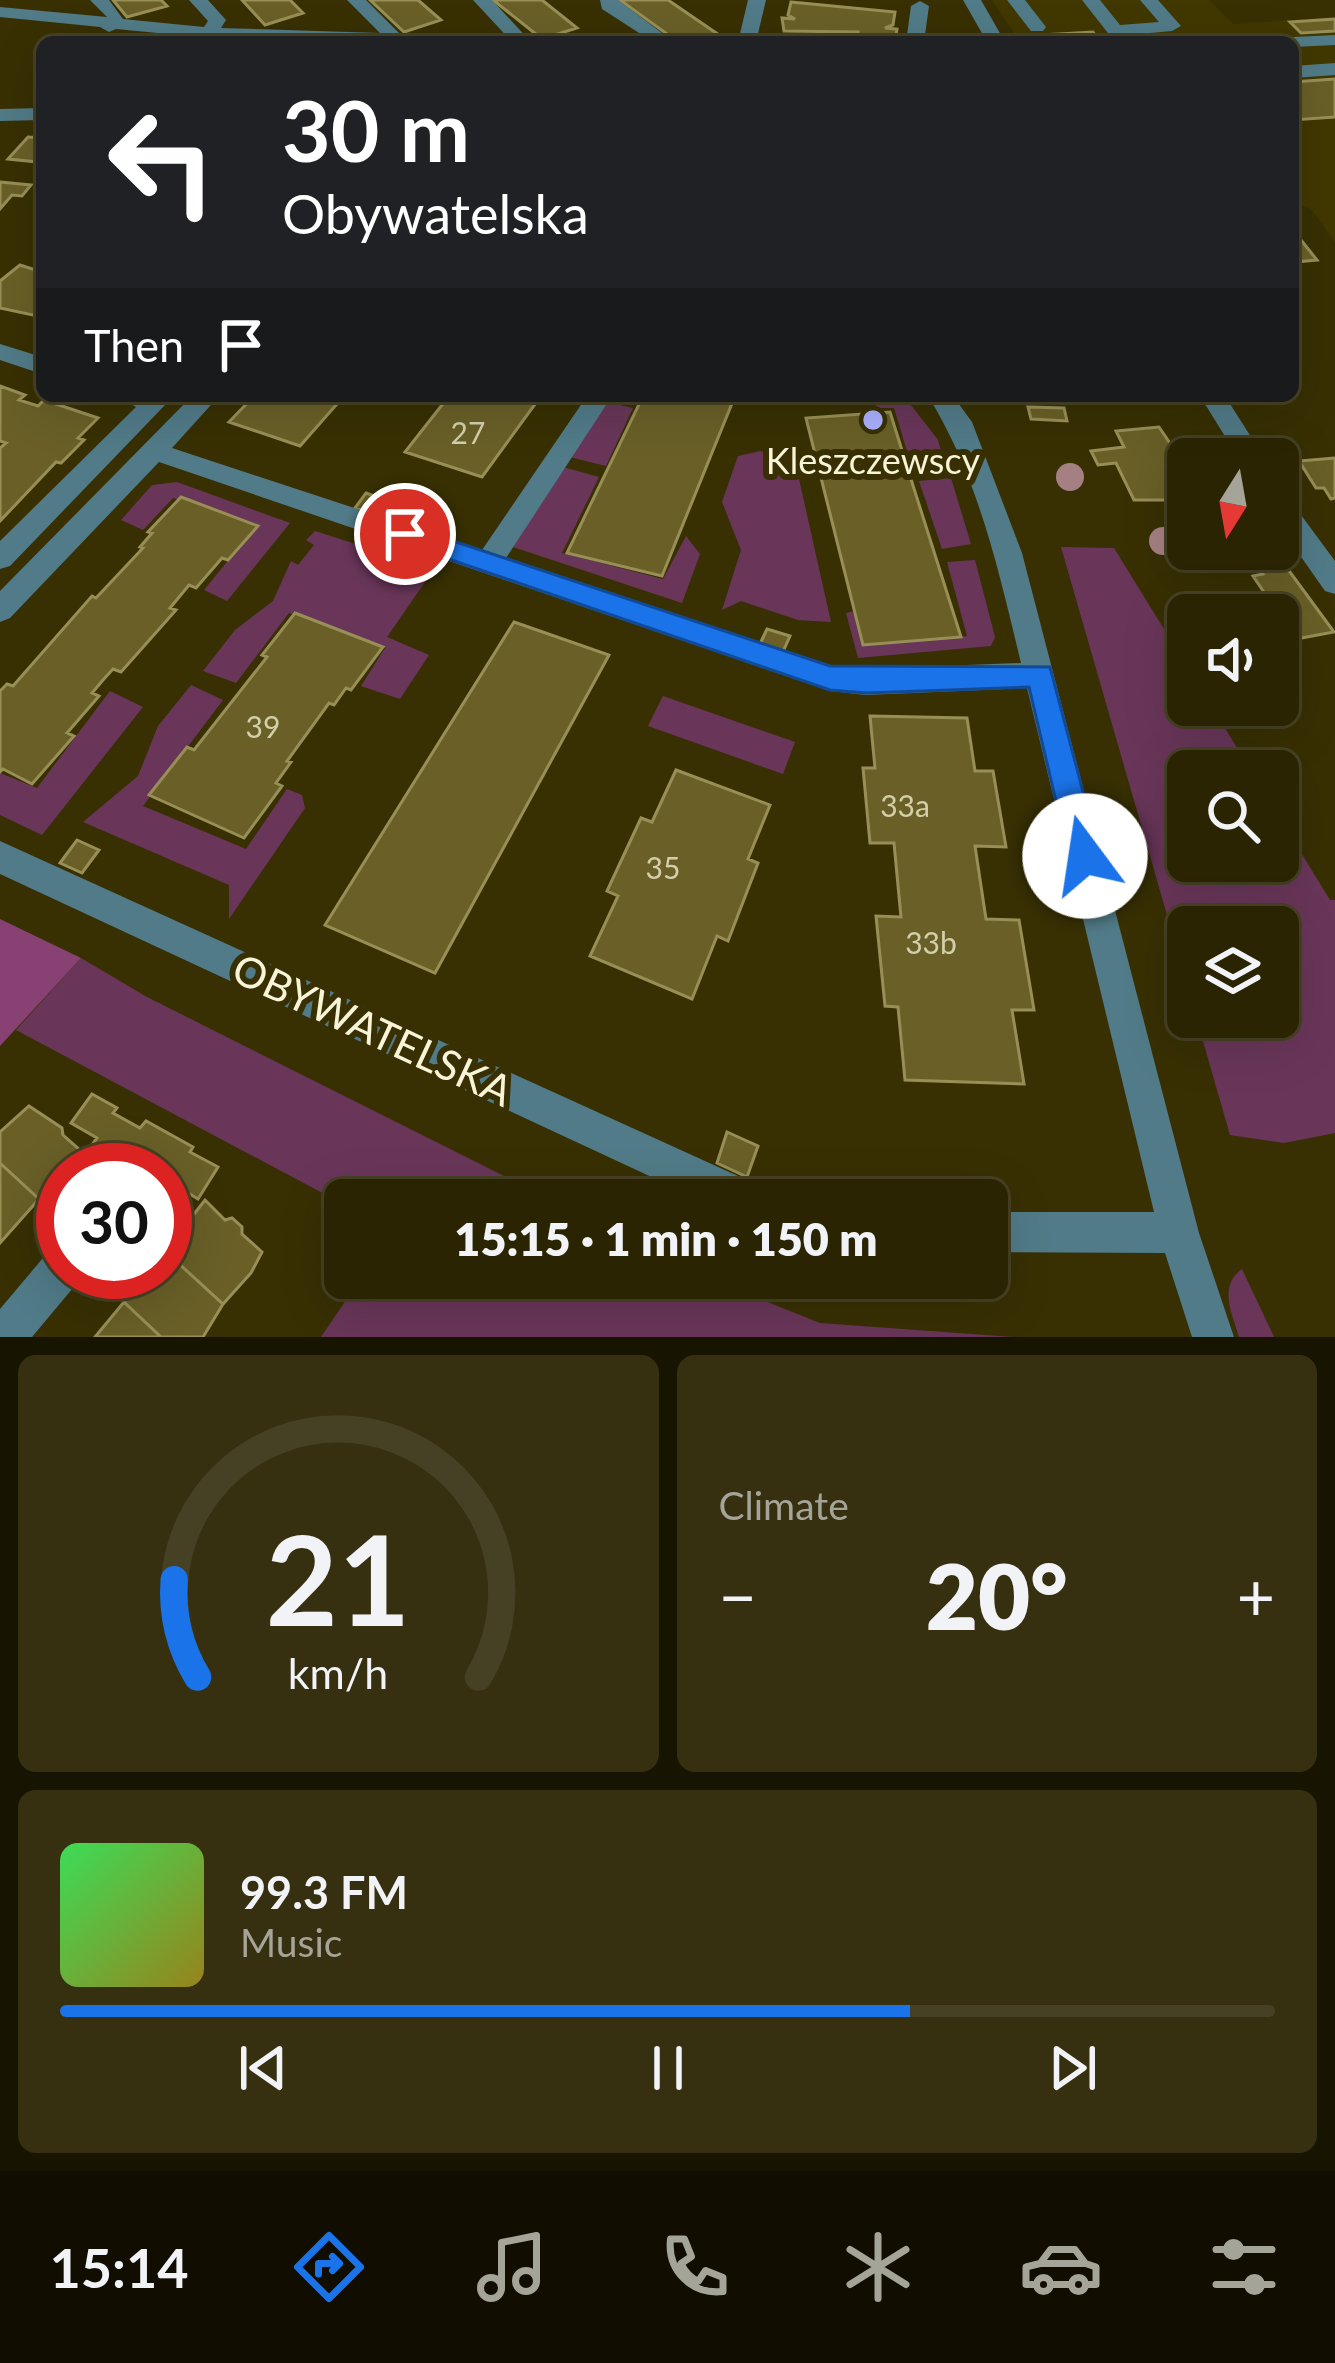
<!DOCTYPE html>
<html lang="en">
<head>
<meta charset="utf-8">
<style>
	body { margin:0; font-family:Lato,sans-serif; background:#363011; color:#f1f3f6; height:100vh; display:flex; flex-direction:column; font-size:45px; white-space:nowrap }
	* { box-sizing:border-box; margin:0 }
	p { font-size:39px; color:#a5a499 }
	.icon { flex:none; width:66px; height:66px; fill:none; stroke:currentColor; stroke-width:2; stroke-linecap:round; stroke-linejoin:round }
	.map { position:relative; height:1337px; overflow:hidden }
	.details { display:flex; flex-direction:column; gap:18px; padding:18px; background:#171401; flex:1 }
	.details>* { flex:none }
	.hud { position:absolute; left:36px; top:36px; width:1263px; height:366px; border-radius:18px; box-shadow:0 12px 48px #0002,0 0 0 3px #464124; background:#202124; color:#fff; overflow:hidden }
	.needle { width:78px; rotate:191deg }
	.fabs { position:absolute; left:1167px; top:438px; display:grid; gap:24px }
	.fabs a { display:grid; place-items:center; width:132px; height:132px; border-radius:18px; background:#2a2402; box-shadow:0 12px 48px #0002,0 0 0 3px #464124; font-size:60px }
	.speed { position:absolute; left:36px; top:1143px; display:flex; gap:24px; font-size:60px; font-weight:700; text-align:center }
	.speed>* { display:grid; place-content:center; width:156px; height:156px; border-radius:50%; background:#2a2402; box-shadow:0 12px 48px #0002,0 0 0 3px #464124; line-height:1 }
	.speed .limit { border:18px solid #d22; background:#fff; color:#111 }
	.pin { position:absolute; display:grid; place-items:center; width:102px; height:102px; color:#fff; margin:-51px; border:6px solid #fff; border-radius:50%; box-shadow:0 3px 12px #0007 }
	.me { position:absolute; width:132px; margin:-66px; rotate:346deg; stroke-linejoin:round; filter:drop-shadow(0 0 9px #0008) }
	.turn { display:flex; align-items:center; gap:42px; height:252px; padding:0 48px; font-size:54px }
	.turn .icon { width:156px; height:156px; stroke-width:2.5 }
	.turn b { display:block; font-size:84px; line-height:102px }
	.then { display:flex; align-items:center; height:114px; padding:0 48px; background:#0003; gap:24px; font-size:45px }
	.big { font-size:90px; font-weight:800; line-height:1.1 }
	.details .card { flex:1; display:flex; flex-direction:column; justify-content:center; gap:18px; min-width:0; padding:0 42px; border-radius:18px; background:#363011 }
	.details .dial { align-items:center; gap:0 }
	.dial svg { height:312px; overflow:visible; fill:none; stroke:#464124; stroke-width:7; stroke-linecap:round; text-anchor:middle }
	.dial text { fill:#f1f3f6; stroke:none }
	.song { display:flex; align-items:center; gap:36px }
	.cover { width:144px; height:144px; border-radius:18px; background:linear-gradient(135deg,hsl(130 70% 55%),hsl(50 70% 35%)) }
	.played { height:12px; border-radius:6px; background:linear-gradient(90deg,#1a73e8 70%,#464124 70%) }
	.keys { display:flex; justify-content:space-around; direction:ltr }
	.heat { display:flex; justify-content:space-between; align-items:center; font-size:66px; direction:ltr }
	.details .tiles { flex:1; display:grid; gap:18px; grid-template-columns:1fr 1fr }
	.card:last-child { grid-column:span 2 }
	.trip { position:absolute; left:324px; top:1179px; width:684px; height:120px; border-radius:18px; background:#2a2402; box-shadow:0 12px 48px #0002,0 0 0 3px #464124; font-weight:800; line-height:120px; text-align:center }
	.tab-bar { display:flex; height:192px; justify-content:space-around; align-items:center; background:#110e01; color:#a5a499 }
	.tab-bar .icon { width:84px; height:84px }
	.tab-bar .active { color:#1a73e8 }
	.tab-bar b { font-size:54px; color:#f1f3f6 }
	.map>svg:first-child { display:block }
	.built { fill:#403701 }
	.green { fill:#693659 }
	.forest { fill:#874273 }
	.building { fill:#695f27; stroke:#988f56; stroke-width:3 }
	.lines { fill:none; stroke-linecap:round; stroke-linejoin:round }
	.minor { fill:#517b88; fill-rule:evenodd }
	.tree { fill:#a58082 }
	.route { fill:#1a73e8; stroke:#114b97; stroke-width:3 }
	.poi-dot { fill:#a9b0fc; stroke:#383003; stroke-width:4.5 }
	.labels { text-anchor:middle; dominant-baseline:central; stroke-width:12; stroke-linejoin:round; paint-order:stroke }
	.number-label { font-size:30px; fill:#d4cfab }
	.poi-label { font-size:36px; fill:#f8f4d7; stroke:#383003 }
	.near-street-label { font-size:42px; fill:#f8f4d7; stroke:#383003 }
</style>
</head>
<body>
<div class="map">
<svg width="1335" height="1337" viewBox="0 0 1335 1337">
	<rect width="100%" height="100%" fill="#383003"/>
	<path class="built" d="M992 0H1209L1233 24 1335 17V242L1311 209 1293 202V42H1020Z"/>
	<path class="green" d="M904 396 938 440 945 465 912 468 894 408H877L874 400Z
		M606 402 633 408 606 466 570 457Z
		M760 451 795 461 831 622 798 620 741 601 722 610 741 550 722 502 738 456Z
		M563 467 599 477 562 553 663 579 686 536 700 554 682 603 513 547Z
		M951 478 971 544 942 549 919 481Z
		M177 482 290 523 227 601 204 590 257 525 173 498 143 530 121 520 152 485Z
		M315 531 434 569 387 637 429 655 400 699 361 686 385 648 289 613 236 683 203 671 235 630 273 601 291 561 298 565 314 545 306 540Z
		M1061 547 1114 548 1188 668V705H1211L1251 771H1188V861H1278V815L1330 900H1335V1133L1284 1143 1230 1135 1196 1017H1278V927H1188V988Z
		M975 560 995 637 991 646 858 658 846 613 855 611 864 645 967 636 947 562Z
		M191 685 223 700 143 806 246 849 287 789 302 795 305 808 229 919V885L83 822 138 776 158 726Z
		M110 691 143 707 42 835 0 815V773L37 788Z
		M663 696 795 742 783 774 648 726Z
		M81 958 147 997 552 1200H345V1205L16 1030Z
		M1242 1269 1274 1337H1239C1232 1314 1218 1286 1242 1269Z
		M361 1278H708L820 1323 1013 1337H321Z"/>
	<path class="forest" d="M0 919 81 958 0 1046Z"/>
	<path class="building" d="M113 0H161L167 6 127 17Z
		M242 0H290L303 13 265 25Z
		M370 0H418L441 20 404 32Z
		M493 0H542L577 28 542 39Z
		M620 0H668L719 35 678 42Z
		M791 2 895 12 893 25 885 28 897 29 896 35 891 41 857 38 858 32 784 31 782 18 795 19 788 15Z
		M1335 19V31L1301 33 1290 22Z
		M1093 32 1100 42H1025L1021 36Z
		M1335 79V117L1293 120V82Z
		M28 137 42 138 38 162 8 159Z
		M0 182 31 185 22 196 12 195 0 209Z
		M1293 230 1317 260 1295 262Z
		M20 265 42 272V317L0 308V281Z
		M0 386 25 395 19 400 38 406 44 400 98 418 78 438 84 440 61 463 56 462 0 521V448L6 443 0 441Z
		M254 396H344L300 446 229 422Z
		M449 396H541L482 477 405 452Z
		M643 396H735L662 576 567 553Z
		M1028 407 1064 408 1067 421 1031 419Z
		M890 412 910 476 961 637 863 645 806 418Z
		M1159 427 1178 455 1195 453 1198 459H1188V500H1134L1116 463 1098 465 1091 451 1124 447 1116 431Z
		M1335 458V498L1331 499 1324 488H1316L1299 461Z
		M366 493 385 500 374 514 355 508Z
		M181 497 258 526 228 560 222 558 196 588 189 585 170 608 176 610 121 672 113 669 103 680 92 693 99 696 67 733 74 736 32 784 3 769 0 772V691L7 684 13 686 92 596 96 598 143 548 140 547 152 533 148 532Z
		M1276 553 1334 632 1296 639 1253 576 1263 574 1252 558Z
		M1270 601 1294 635 1278 638V615H1236L1232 609Z
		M295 613 383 647 351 690 346 688 334 705 329 703 287 761 291 762 276 783 282 786 244 838 149 795 187 747 194 750 267 657 262 655Z
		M514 622 609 655 435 973 325 925Z
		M767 629 790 636 782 654 759 646Z
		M870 716 967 718 975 771H993L1006 847 975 846 986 919 1019 920 1034 1010H1012L1024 1084 905 1080 898 1007 885 1006 876 916 901 917 894 843H870L863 768H875Z
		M676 770 770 805 748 859 758 863 728 941 717 936 692 999 590 956 618 896 607 891 641 818 652 822Z
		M77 840 99 850 82 873 60 863Z
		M92 1094 117 1108 113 1113 140 1128 146 1121 193 1147 190 1152 218 1167 198 1199 170 1182 165 1189V1170H108L111 1166 86 1153 97 1138 71 1123Z
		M29 1106 62 1128 63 1135 81 1151 39 1199 0 1163V1132Z
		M727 1132 758 1146 747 1177 717 1163Z
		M0 1163 39 1199 0 1243Z
		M205 1200 225 1220 232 1218 242 1227V1234L262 1252 251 1273 223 1304 165 1251Z
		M165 1251 223 1304 203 1337H161L124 1302 147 1272H165Z
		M124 1302 161 1337H95Z"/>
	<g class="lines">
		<path class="minor" d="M90 0H109L123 19 204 27 208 21 189 0H208L226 20 221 28 380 33 347 0H366L400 34 489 37 498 42 210 38 116 29 109 32 100 27 0 17V7L107 17Z
			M473 0H492L531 42H512Z
			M600 0H618L674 42H653L602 9Z
			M748 0H766L756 42H738Z
			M963 0H981L1005 42H987Z
			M1007 0H1025L1046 27 1043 31H1031Z
			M1082 0H1100L1120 25 1159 22 1140 0H1158L1181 26 1172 31 1128 35 1133 42H1115Z
			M920 1 929 6 924 42H906L911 6Z
			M1335 35V45L1293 47V42H1284L1293 37Z
			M1335 63V75L1293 78V66Z
			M42 108V120L0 121V109Z
			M0 344 42 357V374L0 360Z
			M118 396H157L166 404 10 566 0 569V541L136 407Z
			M192 396H219L172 448 482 550 587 396H612L506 558 830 665 866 669 1021 663C999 572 978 476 928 396H953L972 422 1022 553 1199 1233 1234 1337H1192L1165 1253 987 1252V1212H1154L1027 688 866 695 830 691 159 462 10 618 0 622V591Z
			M1200 396H1225L1265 459H1239Z
			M1278 493 1287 496 1335 561V594L1325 591 1278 524Z
			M0 841 760 1186 766 1200H701L0 874Z
			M63 1246V1272H82L78 1282 32 1337H0V1309L48 1252Z"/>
	</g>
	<g class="tree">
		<circle cx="1070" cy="477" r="14"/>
		<circle cx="1163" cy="541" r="14"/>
	</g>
	<path class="route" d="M405 525 830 666 1050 667 1100 856 1096 867 1085 871 1074 867 1069 856 1029 687 866 693 830 690 396 541 393 534Z"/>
	<circle class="poi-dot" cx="873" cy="420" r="12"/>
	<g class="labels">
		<g class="number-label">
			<text x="468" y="432">27</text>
			<text x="263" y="726">39</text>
			<text x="905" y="805">33a</text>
			<text x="663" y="867">35</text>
			<text x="931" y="942">33b</text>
		</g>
		<g class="poi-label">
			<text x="873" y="460">Kleszczewscy</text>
		</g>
		<g class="near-street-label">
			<text transform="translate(373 1029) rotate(25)">OBYWATELSKA</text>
		</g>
	</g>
</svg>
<div class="fabs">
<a><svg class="needle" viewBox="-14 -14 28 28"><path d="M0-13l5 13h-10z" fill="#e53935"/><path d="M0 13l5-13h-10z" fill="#a5a499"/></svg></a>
<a><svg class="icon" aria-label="sound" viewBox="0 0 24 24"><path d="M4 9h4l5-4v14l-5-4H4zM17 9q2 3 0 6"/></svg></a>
<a><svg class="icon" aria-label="search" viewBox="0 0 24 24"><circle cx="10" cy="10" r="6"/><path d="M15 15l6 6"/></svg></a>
<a><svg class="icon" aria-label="layers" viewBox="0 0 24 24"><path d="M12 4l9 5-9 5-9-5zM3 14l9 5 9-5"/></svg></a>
</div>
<div class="speed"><div class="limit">30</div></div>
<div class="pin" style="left:405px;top:534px;background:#d93025"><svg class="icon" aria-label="arrive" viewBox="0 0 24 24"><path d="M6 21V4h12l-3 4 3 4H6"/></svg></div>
<svg class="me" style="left:1085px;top:856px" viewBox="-20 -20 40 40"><circle r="19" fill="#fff"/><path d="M0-13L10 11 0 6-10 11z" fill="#1a73e8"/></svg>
<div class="trip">15:15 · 1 min · 150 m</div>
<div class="hud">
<div class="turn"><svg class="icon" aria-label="left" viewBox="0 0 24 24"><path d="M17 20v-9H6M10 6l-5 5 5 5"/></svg><div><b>30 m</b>Obywatelska</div></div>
<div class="then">Then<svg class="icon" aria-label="arrive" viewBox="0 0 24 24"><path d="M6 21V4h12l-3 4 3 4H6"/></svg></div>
</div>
</div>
<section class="details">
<div class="tiles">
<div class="card dial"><svg viewBox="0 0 100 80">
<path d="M14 69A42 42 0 1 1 86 69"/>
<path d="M14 69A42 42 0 0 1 8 44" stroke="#1a73e8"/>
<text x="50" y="56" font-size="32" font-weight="700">21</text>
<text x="50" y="72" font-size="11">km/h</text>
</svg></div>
<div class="card"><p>Climate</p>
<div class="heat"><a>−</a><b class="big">20°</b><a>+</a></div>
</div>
<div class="card">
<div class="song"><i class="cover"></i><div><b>99.3 FM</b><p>Music</p></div></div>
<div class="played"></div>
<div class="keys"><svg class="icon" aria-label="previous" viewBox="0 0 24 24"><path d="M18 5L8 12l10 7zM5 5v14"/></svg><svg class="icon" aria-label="pause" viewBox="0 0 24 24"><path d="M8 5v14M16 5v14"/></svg><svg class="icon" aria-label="next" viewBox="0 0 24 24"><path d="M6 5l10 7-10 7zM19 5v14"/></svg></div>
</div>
</div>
</section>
<nav class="tab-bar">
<b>15:14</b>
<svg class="icon active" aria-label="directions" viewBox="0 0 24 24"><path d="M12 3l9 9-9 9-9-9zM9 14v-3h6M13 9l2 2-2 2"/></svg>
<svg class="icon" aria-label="music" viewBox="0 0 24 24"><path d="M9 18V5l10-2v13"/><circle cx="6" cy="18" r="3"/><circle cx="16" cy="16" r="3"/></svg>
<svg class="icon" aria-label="phone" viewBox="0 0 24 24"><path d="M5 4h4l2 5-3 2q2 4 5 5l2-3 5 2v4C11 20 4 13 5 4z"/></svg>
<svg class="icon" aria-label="climate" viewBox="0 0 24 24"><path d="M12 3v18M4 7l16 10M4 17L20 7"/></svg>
<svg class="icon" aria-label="car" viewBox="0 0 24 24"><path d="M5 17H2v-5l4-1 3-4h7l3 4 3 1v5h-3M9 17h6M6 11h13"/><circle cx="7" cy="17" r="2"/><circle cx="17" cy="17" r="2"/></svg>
<svg class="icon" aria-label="filters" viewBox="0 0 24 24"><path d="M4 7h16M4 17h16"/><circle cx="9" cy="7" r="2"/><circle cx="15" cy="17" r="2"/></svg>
</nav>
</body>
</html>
